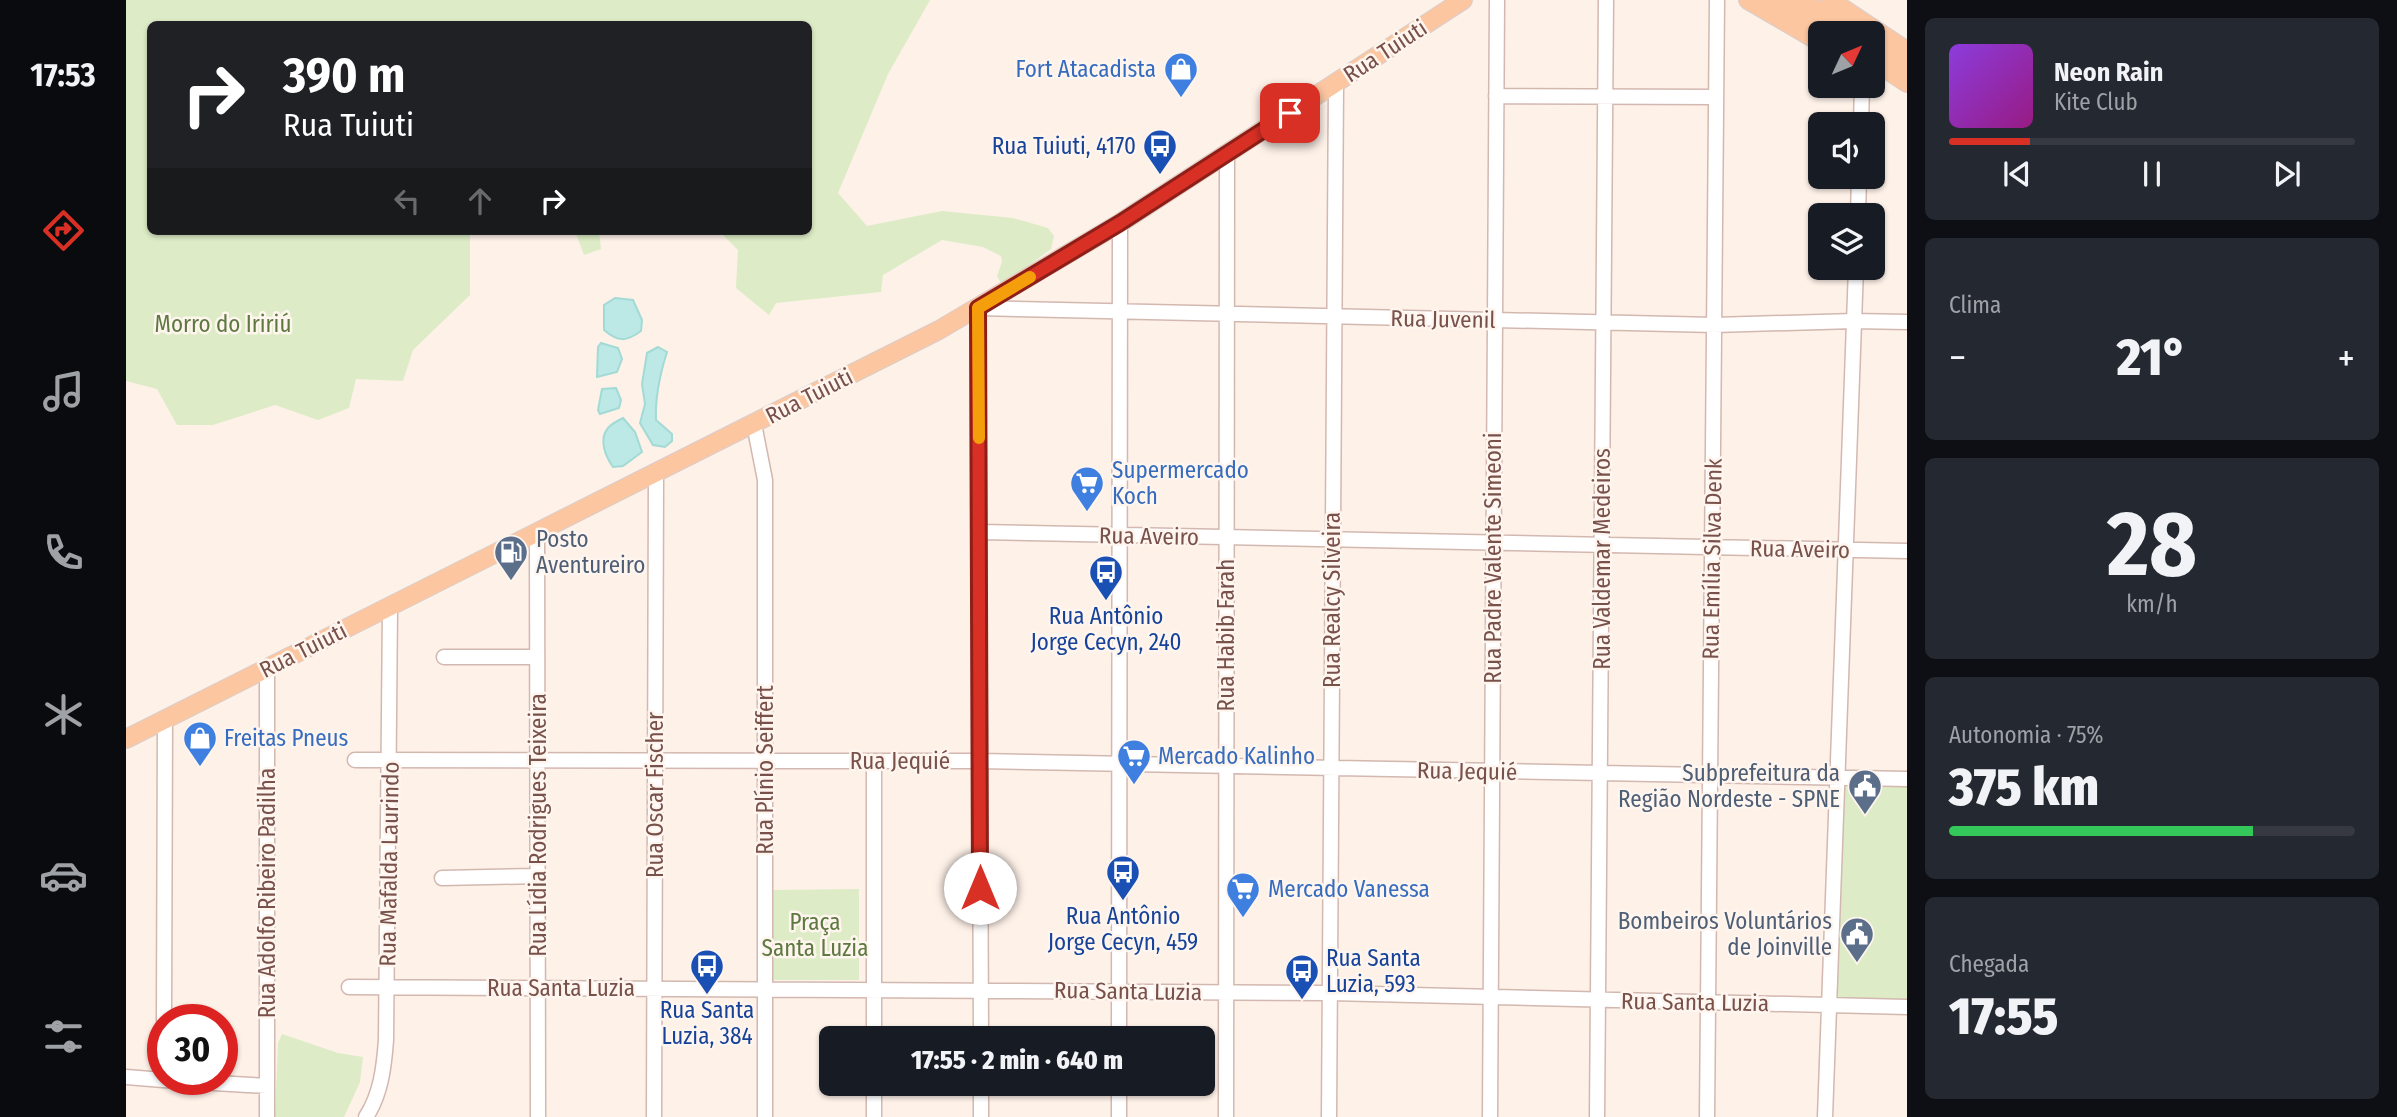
<!DOCTYPE html>
<html lang="pt">
<head>
<meta charset="utf-8">
<style>
	body { margin:0; font-family:"Fira Sans Condensed",sans-serif; background:#242831; color:#f1f3f6; height:100vh; display:flex; flex-direction:column; font-size:26px; white-space:nowrap }
	* { box-sizing:border-box; margin:0 }
	p { font-size:23px; color:#9ea1a6 }
	.icon { flex:none; width:38px; height:38px; fill:none; stroke:currentColor; stroke-width:2; stroke-linecap:round; stroke-linejoin:round }
	.map { position:relative; flex:1; overflow:hidden }
	.side { display:flex; flex-direction:column; gap:18px; padding:18px; background:#0d0f14; width:490px }
	.side>* { flex:none }
	.top-card { position:absolute; left:21px; top:21px; width:665px; height:214px; border-radius:10px; box-shadow:0 2px 5px #0004; background:#202124; color:#fff; overflow:hidden }
	.needle { width:46px; rotate:46deg }
	.fabs { position:absolute; left:1682px; top:21px; display:grid; gap:14px }
	.fabs a { display:grid; place-items:center; width:77px; height:77px; border-radius:10px; background:#171b24; box-shadow:0 2px 5px #0004; font-size:35px }
	.speed { position:absolute; left:21px; top:1004px; display:flex; gap:14px; font-size:35px; font-weight:700; text-align:center }
	.speed>* { display:grid; place-content:center; width:91px; height:91px; border-radius:50%; background:#171b24; box-shadow:0 2px 5px #0004; line-height:1 }
	.speed .limit { border:10px solid #d22; background:#fff; color:#111 }
	.pin { position:absolute; display:grid; place-items:center; width:60px; height:60px; color:#fff; margin:-30px; border-radius:14px; box-shadow:0 4px 10px #0006 }
	.me { position:absolute; width:77px; margin:-38px; rotate:0deg; stroke-linejoin:round; filter:drop-shadow(0 0 5px #0008) }
	.turn { display:flex; align-items:center; gap:24px; height:147px; padding:0 21px; font-size:32px }
	.turn .icon { width:91px; height:91px; stroke-width:2.5 }
	.turn b { display:block; font-size:49px; line-height:60px }
	.lanes { display:flex; align-items:center; height:66px; padding:0 21px; background:#0003; justify-content:center; gap:35px; direction:ltr }
	.lanes .off { opacity:.35 }
	.big { font-size:52px; font-weight:800; line-height:1.1 }
	.side .tile { flex:1; display:flex; flex-direction:column; justify-content:center; gap:10px; min-width:0; padding:0 24px; border-radius:10px; background:#242831 }
	.side .dial { align-items:center; gap:0 }
	.dial b { font-size:91px; line-height:1 }
	.song { display:flex; align-items:center; gap:21px }
	.cover { width:84px; height:84px; border-radius:10px; background:linear-gradient(135deg,hsl(270 70% 55%),hsl(310 70% 35%)) }
	.played { height:7px; border-radius:4px; background:linear-gradient(90deg,#d93025 20%,#363941 20%) }
	.keys { display:flex; justify-content:space-around; direction:ltr }
	.heat { display:flex; justify-content:space-between; align-items:center; font-size:38px; direction:ltr }
	.charge { height:10px; border-radius:5px; background:linear-gradient(90deg,#34c759 75%,#363941 0) }
	.trip { position:absolute; left:693px; top:1026px; width:396px; height:70px; border-radius:10px; background:#171b24; box-shadow:0 2px 5px #0004; font-weight:800; line-height:70px; text-align:center }
	main { display:flex; flex:1; min-height:0 }
	.menu { display:flex; flex-direction:column; width:126px; justify-content:space-around; align-items:center; background:#090b0e; color:#9ea1a6 }
	.menu .icon { width:49px; height:49px }
	.menu .current { color:#d93025 }
	.menu b { font-size:32px; color:#f1f3f6 }
	.map>svg:first-child { display:block }
	.green { fill:#ddecc6 }
	.water { fill:#bce8e5; stroke:#a2dad6; stroke-width:2 }
	.lines { fill:none; stroke-linecap:round; stroke-linejoin:round }
	.minor-casing { stroke:#d3b8b0; stroke-width:17 }
	.major-casing { stroke:#d9cecd; stroke-width:20 }
	.minor { stroke:#fff; stroke-width:14 }
	.major { stroke:#fcc6a0; stroke-width:18 }
	.route-casing { stroke:#8d1f18; stroke-width:18 }
	.route { stroke:#d93025; stroke-width:12 }
	.slow { stroke:#f59e0b; stroke-width:12 }
	.labels { text-anchor:middle; dominant-baseline:central; stroke-width:5; stroke-linejoin:round; paint-order:stroke }
	.street-label { font-size:23px; fill:#79514b; stroke:#fff5ef }
	.shop-label { font-size:23px; fill:#366cbe; stroke:#fff5ef; text-anchor:start }
	.transit-label { font-size:23px; fill:#164399; stroke:#fff5ef }
	.park-label { font-size:23px; fill:#5d7940; stroke:#fff5ef }
	.service-label { font-size:23px; fill:#4e5e75; stroke:#fff5ef; text-anchor:end }
</style>
</head>
<body>
<main>
<nav class="menu">
<b>17:53</b>
<svg class="icon current" aria-label="directions" viewBox="0 0 24 24"><path d="M12 3l9 9-9 9-9-9zM9 14v-3h6M13 9l2 2-2 2"/></svg>
<svg class="icon" aria-label="music" viewBox="0 0 24 24"><path d="M9 18V5l10-2v13"/><circle cx="6" cy="18" r="3"/><circle cx="16" cy="16" r="3"/></svg>
<svg class="icon" aria-label="phone" viewBox="0 0 24 24"><path d="M5 4h4l2 5-3 2q2 4 5 5l2-3 5 2v4C11 20 4 13 5 4z"/></svg>
<svg class="icon" aria-label="climate" viewBox="0 0 24 24"><path d="M12 3v18M4 7l16 10M4 17L20 7"/></svg>
<svg class="icon" aria-label="car" viewBox="0 0 24 24"><path d="M5 17H2v-5l4-1 3-4h7l3 4 3 1v5h-3M9 17h6M6 11h13"/><circle cx="7" cy="17" r="2"/><circle cx="17" cy="17" r="2"/></svg>
<svg class="icon" aria-label="filters" viewBox="0 0 24 24"><path d="M4 7h16M4 17h16"/><circle cx="9" cy="7" r="2"/><circle cx="15" cy="17" r="2"/></svg>
</nav>
<div class="map">
<svg width="1781" height="1117" viewBox="0 0 1781 1117">
	<rect width="100%" height="100%" fill="#fdf1e8"/>
	<path class="green" d="M0 0H804L762 74 712 193 741 226 816 211 887 218 922 228 928 236 925 249 876 285 871 276 876 262 875 256 857 247 816 240 757 275 755 292 650 303 643 315 610 288 612 250 593 231H682V24H24V231H344V295L287 350 277 381 230 379 223 408 192 420 149 405 87 425H51L31 389 0 381Z
		M449 231H473L475 249 458 255Z
		M1717 787H1781V1000L1711 999Z
		M733 889V980H646L645 890Z
		M156 1034 212 1053 237 1057 234 1082 218 1117H149L152 1043Z"/>
	<path class="water" d="M489 298 507 300 516 320 515 331C500 342 492 342 478 330V305Z
		M475 343 492 348 496 359 491 372 471 377 472 347Z
		M532 347 541 352C534 374 529 397 530 420L546 434V441L539 447 527 445 514 423 519 404 516 384 521 353Z
		M490 388 495 400 493 408 474 414 472 410 476 389Z
		M497 418 509 432 516 452 497 466 487 467C480 457 472 440 482 428 485 424 493 420 497 418Z"/>
	<g class="lines">
		<g class="minor-casing">
			<path id="minor" d="M1370 96 1590 97
				M1735 124 1736 86
				M1732 215 1733 177
				M628 424 639 480V1117
				M853 532 1781 551
				M411 533 412 1117
				M318 657H411
				M229 760 854 761 1781 779
				M748 761V1038
				M316 878 412 876
				M223 987 1204 993 1781 1007
				M38 1020 39 719
				M855 1038 852 308 1588 325 1728 321 1781 322
				M993 1038 994 223
				M0 1077 37 1080
				M37 1080 141 1086
				M748 1083V1117
				M855 1083V1117
				M141 1117V668
				M240 1117C255 1094 258 1067 260 1040L264 607
				M528 1117 530 474
				M993 1117V1083
				M1100 1117 1101 153
				M1203 1117 1210 84
				M1364 1117 1371 0
				M1471 1117 1480 0
				M1581 1117 1591 0
				M1699 1117 1730 268"/>
		</g>
		<g class="major-casing">
			<path id="major" d="M1622 0 1694 42
				M1649 0 1705 33
				M1674 0 1729 33
				M1704 0 1781 51
				M1746 44 1781 67
				M1746 60 1781 83
				M0 739 813 330 994 223 1337 0"/>
		</g>
		<use href="#minor" class="minor"/>
		<use href="#major" class="major"/>
	</g>
	<g class="lines">
		<g class="route-casing">
			<path id="route" d="M854 888 852 308 994 223 1164 113"/>
		</g>
		<use href="#route" class="route"/>
		<path class="slow" d="M853 438 852 308 904 277"/>
	</g>
	<defs>
		<g id="shop-pin" transform="scale(1.75)"><path d="M0 17L-7.5 6A9.5 9.5 0 1 1 7.5 6Z" fill="#3f7fe0" stroke="#fff5ef"/><path d="M-5-2.5h2.3a2.7 3.5 0 0 1 5.4 0H5L5.5 6h-11ZM-1.5-2.5h3a1.5 2.3 0 0 0-3 0Z" fill="#fff"/></g>
		<g id="bus-pin" transform="scale(1.75)"><path d="M0 17L-7.5 6A9.5 9.5 0 1 1 7.5 6Z" fill="#1a4fb4" stroke="#fff5ef"/><path d="M-5-6H5V4H4V6H2V4H-2V6H-4V4H-5ZM-3.5-4V0h7V-4ZM-3.5 1.2v1.5H-2V1.2ZM2 1.2v1.5H3.5V1.2Z" fill="#fff"/></g>
		<g id="supermarket-pin" transform="scale(1.75)"><path d="M0 17L-7.5 6A9.5 9.5 0 1 1 7.5 6Z" fill="#3f7fe0" stroke="#fff5ef"/><path d="M-6-5.5h2.5l.6 2H6L4.5 2H-2.5L-4.4-4H-6ZM-1.5 3.2a1.3 1.3 0 1 0 .1 0ZM3 3.2a1.3 1.3 0 1 0 .1 0Z" fill="#fff"/></g>
		<g id="fuel-pin" transform="scale(1.75)"><path d="M0 17L-7.5 6A9.5 9.5 0 1 1 7.5 6Z" fill="#5c6f8a" stroke="#fff5ef"/><path d="M-5.5-6h7V0h2V4h1.3V-2.5L3-4.5l.8-.8L6-3V5H2.5V1h-1V6h-7ZM-4.2-4.7v3.2H.2V-4.7Z" fill="#fff"/></g>
		<g id="civic-pin" transform="scale(1.75)"><path d="M0 17L-7.5 6A9.5 9.5 0 1 1 7.5 6Z" fill="#5c6f8a" stroke="#fff5ef"/><path d="M-.6-6.5H3V-4.5H.6V-3L4-1V1h2V6H-6V1h2V-1L-.6-3ZM-1.2 2.5V6h2.4V2.5Z" fill="#fff"/></g>
	</defs>
	<g fill-rule="evenodd">
		<use href="#shop-pin" x="1055" y="69"/>
		<use href="#bus-pin" x="1034" y="146"/>
		<use href="#supermarket-pin" x="961" y="483"/>
		<use href="#fuel-pin" x="385" y="552"/>
		<use href="#bus-pin" x="980" y="572"/>
		<use href="#shop-pin" x="74" y="738"/>
		<use href="#supermarket-pin" x="1008" y="756"/>
		<use href="#civic-pin" x="1739" y="786"/>
		<use href="#bus-pin" x="997" y="872"/>
		<use href="#supermarket-pin" x="1117" y="889"/>
		<use href="#civic-pin" x="1731" y="934"/>
		<use href="#bus-pin" x="581" y="966"/>
		<use href="#bus-pin" x="1176" y="971"/>
	</g>
	<g class="labels">
		<g class="street-label">
			<text transform="translate(1259 51) rotate(-33)">Rua Tuiuti</text>
			<text transform="translate(1317 319) rotate(1)">Rua Juvenil</text>
			<text transform="translate(683 396) rotate(-27)">Rua Tuiuti</text>
			<text transform="translate(1023 536) rotate(1)">Rua Aveiro</text>
			<text transform="translate(1674 549) rotate(1)">Rua Aveiro</text>
			<text transform="translate(1367 558) rotate(-90)">Rua Padre Valente Simeoni</text>
			<text transform="translate(1476 559) rotate(-90)">Rua Valdemar Medeiros</text>
			<text transform="translate(1586 559) rotate(-89)">Rua Emília Silva Denk</text>
			<text transform="translate(1206 600) rotate(-90)">Rua Realcy Silveira</text>
			<text transform="translate(1100 635) rotate(-90)">Rua Habib Farah</text>
			<text transform="translate(177 650) rotate(-27)">Rua Tuiuti</text>
			<text x="774" y="761">Rua Jequié</text>
			<text transform="translate(639 770) rotate(-90)">Rua Plínio Seiffert</text>
			<text transform="translate(1341 771) rotate(1)">Rua Jequié</text>
			<text transform="translate(529 795) rotate(-90)">Rua Oscar Fischer</text>
			<text transform="translate(412 825) rotate(-90)">Rua Lídia Rodrigues Teixeira</text>
			<text transform="translate(263 864) rotate(-89)">Rua Mafalda Laurindo</text>
			<text transform="translate(141 893) rotate(-90)">Rua Adolfo Ribeiro Padilha</text>
			<text x="435" y="988">Rua Santa Luzia</text>
			<text transform="translate(1002 991) rotate(1)">Rua Santa Luzia</text>
			<text transform="translate(1569 1002) rotate(1)">Rua Santa Luzia</text>
		</g>
		<g class="shop-label">
			<text x="1030" y="69" text-anchor="end">Fort Atacadista</text>
			<text x="986" y="470">Supermercado<tspan x="986" dy="26">Koch</tspan></text>
			<text x="98" y="738">Freitas Pneus</text>
			<text x="1032" y="756">Mercado Kalinho</text>
			<text x="1142" y="889">Mercado Vanessa</text>
		</g>
		<g class="transit-label">
			<text x="1010" y="146" text-anchor="end">Rua Tuiuti, 4170</text>
			<text x="980" y="616">Rua Antônio<tspan x="980" dy="26">Jorge Cecyn, 240</tspan></text>
			<text x="997" y="916">Rua Antônio<tspan x="997" dy="26">Jorge Cecyn, 459</tspan></text>
			<text x="1200" y="958" text-anchor="start">Rua Santa<tspan x="1200" dy="26">Luzia, 593</tspan></text>
			<text x="581" y="1010">Rua Santa<tspan x="581" dy="26">Luzia, 384</tspan></text>
		</g>
		<g class="park-label">
			<text x="97" y="324">Morro do Iririú</text>
			<text x="689" y="922">Praça<tspan x="689" dy="26">Santa Luzia</tspan></text>
		</g>
		<g class="service-label">
			<text x="410" y="539" text-anchor="start">Posto<tspan x="410" dy="26">Aventureiro</tspan></text>
			<text x="1714" y="773">Subprefeitura da<tspan x="1714" dy="26">Região Nordeste - SPNE</tspan></text>
			<text x="1706" y="921">Bombeiros Voluntários<tspan x="1706" dy="26">de Joinville</tspan></text>
		</g>
	</g>
</svg>
<div class="fabs">
<a><svg class="needle" viewBox="-14 -14 28 28"><path d="M0-13l5 13h-10z" fill="#e53935"/><path d="M0 13l5-13h-10z" fill="#9ea1a6"/></svg></a>
<a><svg class="icon" aria-label="sound" viewBox="0 0 24 24"><path d="M4 9h4l5-4v14l-5-4H4zM17 9q2 3 0 6"/></svg></a>
<a><svg class="icon" aria-label="layers" viewBox="0 0 24 24"><path d="M12 4l9 5-9 5-9-5zM3 14l9 5 9-5"/></svg></a>
</div>
<div class="speed"><div class="limit">30</div></div>
<div class="pin" style="left:1164px;top:113px;background:#d93025"><svg class="icon" aria-label="arrive" viewBox="0 0 24 24"><path d="M6 21V4h12l-3 4 3 4H6"/></svg></div>
<svg class="me" style="left:854px;top:888px" viewBox="-20 -20 40 40"><circle r="19" fill="#fff"/><path d="M0-13L10 11 0 6-10 11z" fill="#d93025"/></svg>
<div class="trip">17:55 · 2 min · 640 m</div>
<div class="top-card">
<div class="turn"><svg class="icon" aria-label="right" viewBox="0 0 24 24"><path d="M7 20v-9h11M14 6l5 5-5 5"/></svg><div><b>390 m</b>Rua Tuiuti</div></div>
<div class="lanes"><svg class="icon off" aria-label="left" viewBox="0 0 24 24"><path d="M17 20v-9H6M10 6l-5 5 5 5"/></svg><svg class="icon off" aria-label="ahead" viewBox="0 0 24 24"><path d="M12 20V5M6 11l6-6 6 6"/></svg><svg class="icon" aria-label="right" viewBox="0 0 24 24"><path d="M7 20v-9h11M14 6l5 5-5 5"/></svg></div>
</div>
</div>
<section class="side">
<div class="tile">
<div class="song"><i class="cover"></i><div><b>Neon Rain</b><p>Kite Club</p></div></div>
<div class="played"></div>
<div class="keys"><svg class="icon" aria-label="previous" viewBox="0 0 24 24"><path d="M18 5L8 12l10 7zM5 5v14"/></svg><svg class="icon" aria-label="pause" viewBox="0 0 24 24"><path d="M8 5v14M16 5v14"/></svg><svg class="icon" aria-label="next" viewBox="0 0 24 24"><path d="M6 5l10 7-10 7zM19 5v14"/></svg></div>
</div>
<div class="tile"><p>Clima</p>
<div class="heat"><a>−</a><b class="big">21°</b><a>+</a></div>
</div>
<div class="tile dial"><b>28</b><p>km/h</p></div>
<div class="tile"><p>Autonomia · 75%</p><b class="big">375 km</b><div class="charge"></div></div>
<div class="tile"><p>Chegada</p><b class="big">17:55</b></div>
</section>
</main>
</body>
</html>
